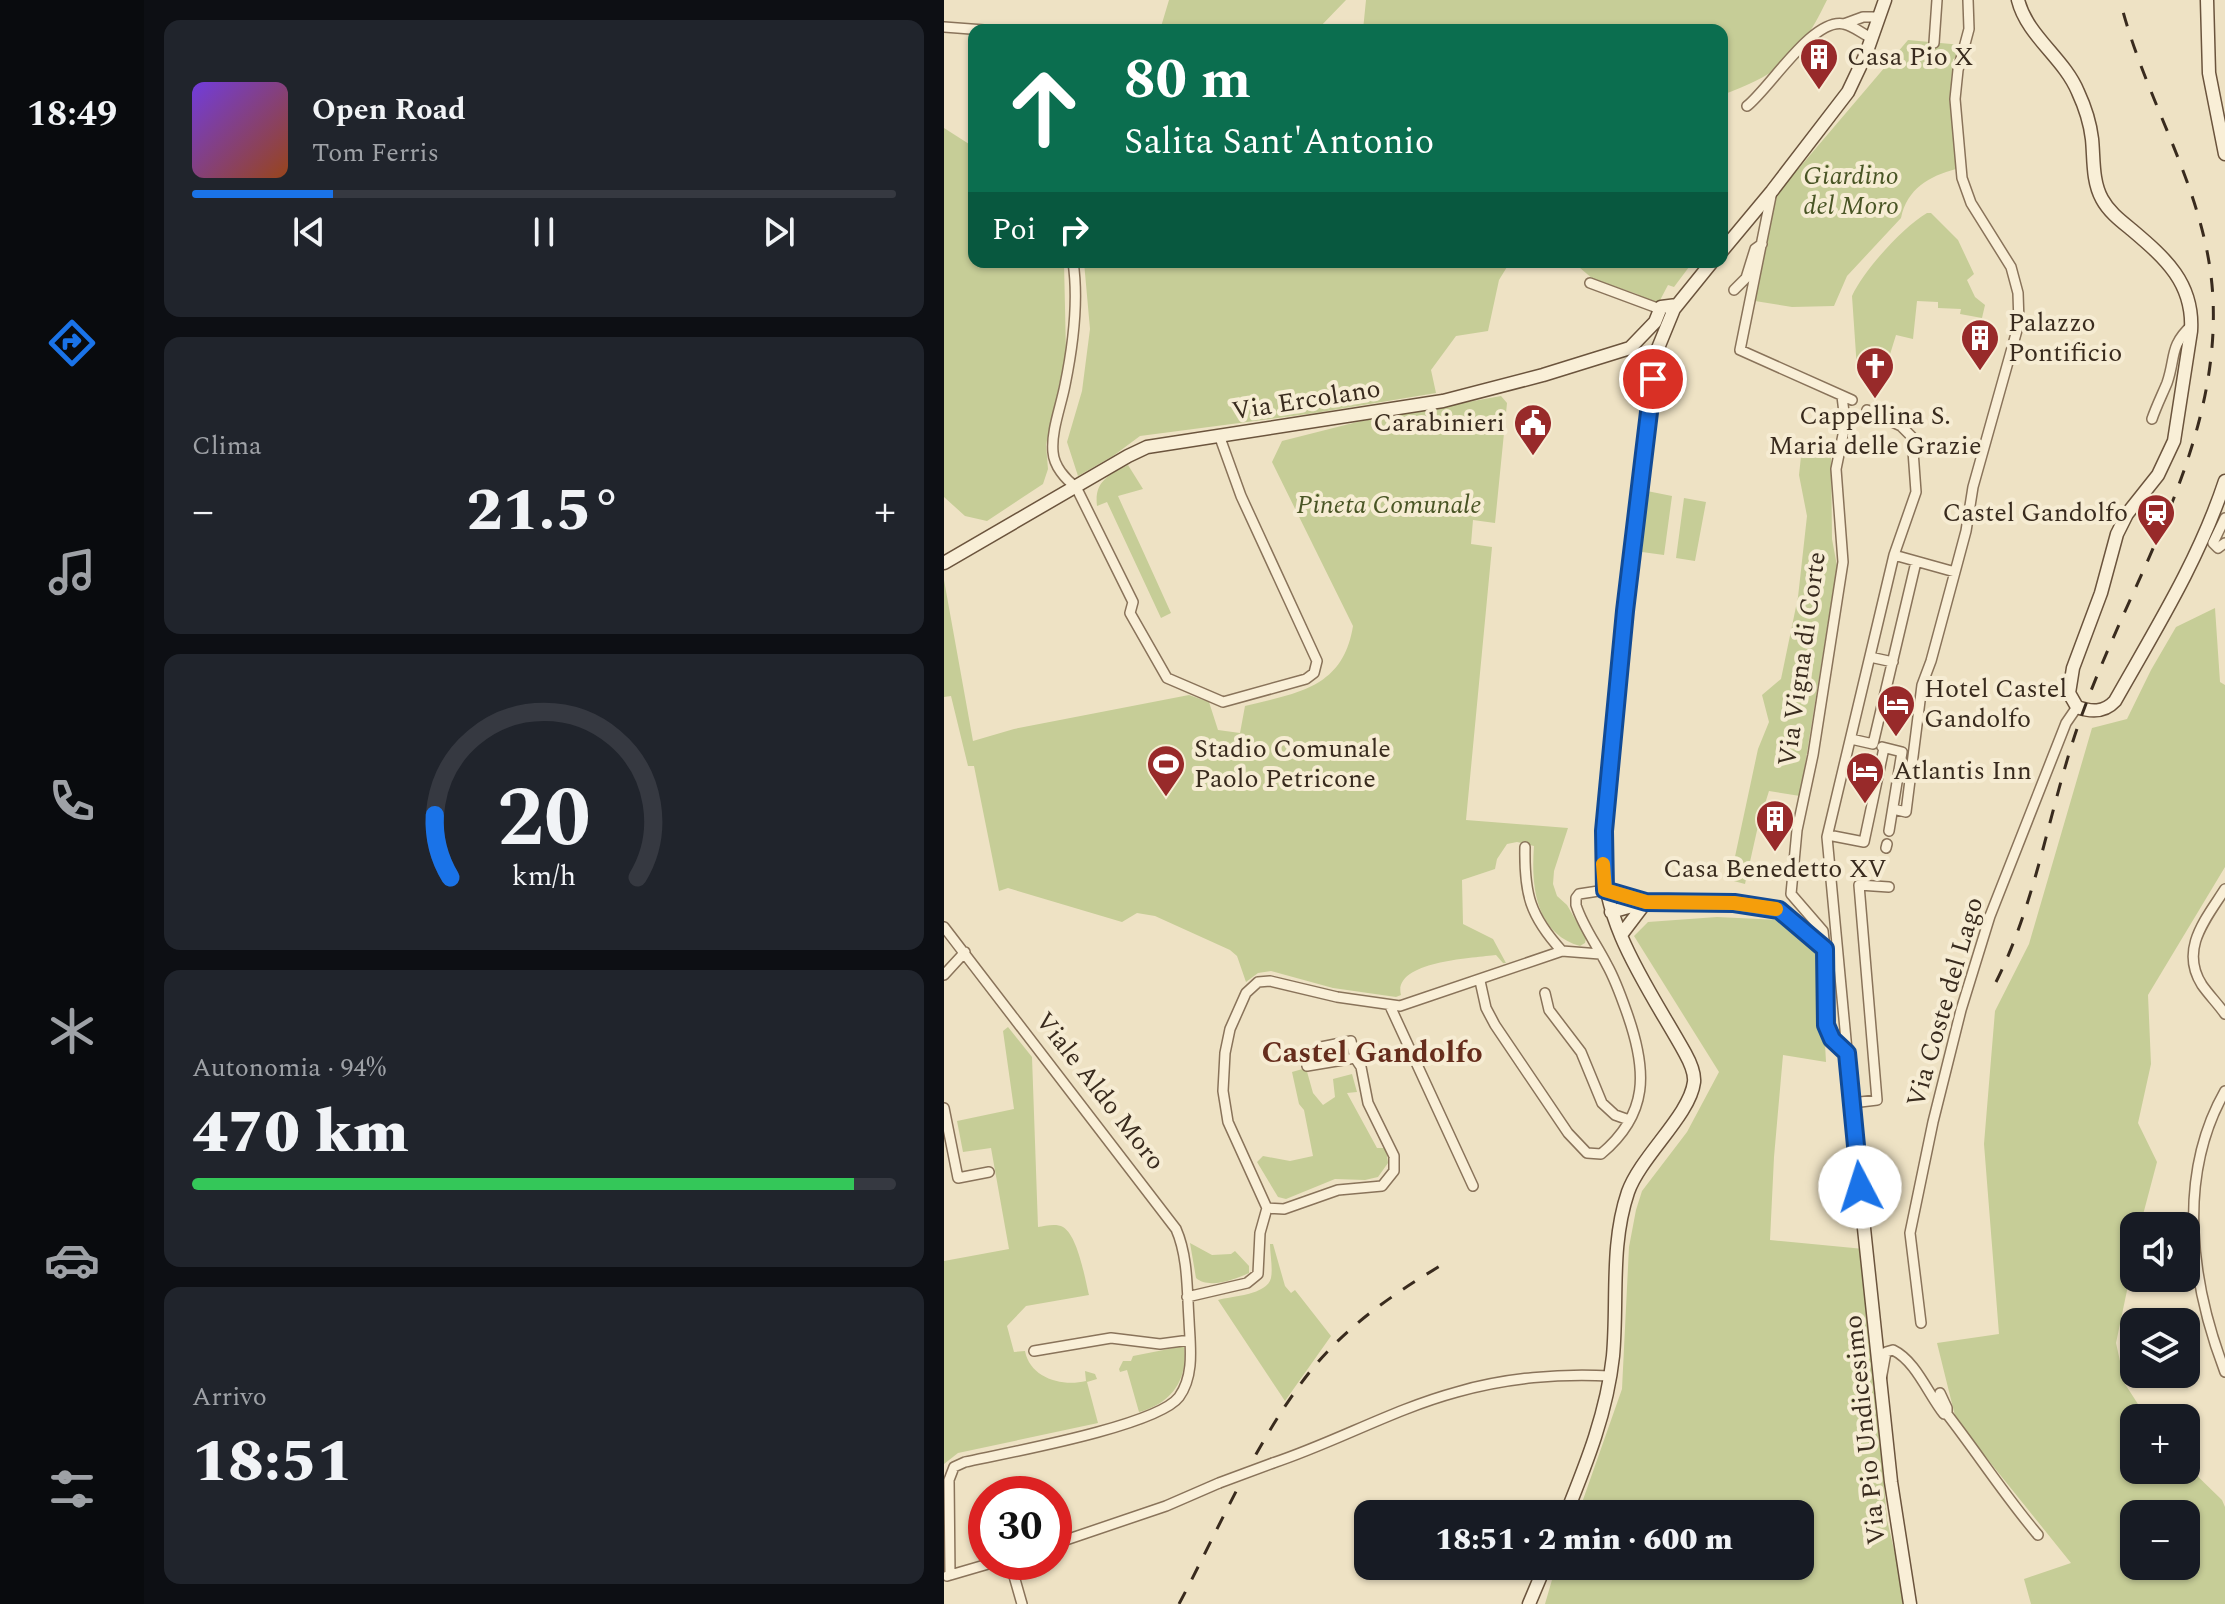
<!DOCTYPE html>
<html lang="it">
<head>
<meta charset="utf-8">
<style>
	body { margin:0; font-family:Spectral,serif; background:#20242c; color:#f1f3f6; height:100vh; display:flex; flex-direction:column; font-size:30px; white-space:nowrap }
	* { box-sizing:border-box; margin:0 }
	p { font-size:26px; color:#9ea1a6 }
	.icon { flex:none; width:44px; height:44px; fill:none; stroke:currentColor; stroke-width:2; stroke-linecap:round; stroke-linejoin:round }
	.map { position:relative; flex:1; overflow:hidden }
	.sheet { display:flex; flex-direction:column; gap:20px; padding:20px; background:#0d0f14; width:800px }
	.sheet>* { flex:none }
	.hud { position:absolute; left:24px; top:24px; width:760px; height:244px; border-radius:16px; box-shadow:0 2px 6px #0004; background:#0b6e4f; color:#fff; overflow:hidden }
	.buttons { position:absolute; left:1176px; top:1212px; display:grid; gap:16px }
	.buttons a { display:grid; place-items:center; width:80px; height:80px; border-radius:16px; background:#171b24; box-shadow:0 2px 6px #0004; font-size:40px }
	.speed { position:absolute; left:24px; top:1476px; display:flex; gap:16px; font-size:40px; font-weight:700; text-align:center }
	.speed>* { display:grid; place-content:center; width:104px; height:104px; border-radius:50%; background:#171b24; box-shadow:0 2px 6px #0004; line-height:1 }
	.speed .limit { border:12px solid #d22; background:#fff; color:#111 }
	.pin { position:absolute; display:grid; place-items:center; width:68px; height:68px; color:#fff; margin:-34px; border:4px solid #fff; border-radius:50%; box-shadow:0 2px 8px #0007 }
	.me { position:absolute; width:88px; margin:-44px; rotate:355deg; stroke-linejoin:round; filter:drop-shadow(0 0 6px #0008) }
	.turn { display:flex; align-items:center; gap:28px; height:168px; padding:0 24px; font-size:36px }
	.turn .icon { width:104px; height:104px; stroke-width:2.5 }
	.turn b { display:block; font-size:56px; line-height:68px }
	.then { display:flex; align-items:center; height:76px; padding:0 24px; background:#0003; gap:16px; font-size:30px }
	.big { font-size:60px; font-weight:800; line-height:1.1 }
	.sheet .widget { flex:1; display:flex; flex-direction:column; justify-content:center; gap:12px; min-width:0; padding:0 28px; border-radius:16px; background:#20242c }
	.sheet .dial { align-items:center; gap:0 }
	.dial svg { height:208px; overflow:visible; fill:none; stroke:#363941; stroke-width:7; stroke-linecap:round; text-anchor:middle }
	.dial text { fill:#f1f3f6; stroke:none }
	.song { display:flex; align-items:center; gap:24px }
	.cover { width:96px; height:96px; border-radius:12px; background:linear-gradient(135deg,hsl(260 70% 55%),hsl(20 70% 35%)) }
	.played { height:8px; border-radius:4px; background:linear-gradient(90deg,#1a73e8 20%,#363941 20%) }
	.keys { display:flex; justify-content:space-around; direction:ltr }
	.heat { display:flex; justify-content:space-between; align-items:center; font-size:44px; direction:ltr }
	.charge { height:12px; border-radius:6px; background:linear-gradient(90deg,#34c759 94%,#363941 0) }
	.trip { position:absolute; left:410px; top:1500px; width:460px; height:80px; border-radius:16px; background:#171b24; box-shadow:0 2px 6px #0004; font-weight:800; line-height:80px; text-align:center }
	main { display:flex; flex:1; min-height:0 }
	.menu { display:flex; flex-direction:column; width:144px; justify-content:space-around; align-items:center; background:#090b0e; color:#9ea1a6 }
	.menu .icon { width:56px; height:56px }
	.menu .selected { color:#1a73e8 }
	.menu b { font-size:36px; color:#f1f3f6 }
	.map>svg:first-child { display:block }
	.green { fill:#c6cd97; fill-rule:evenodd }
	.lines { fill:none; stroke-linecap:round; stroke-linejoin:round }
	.street-casing { stroke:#89735a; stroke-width:12 }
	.secondary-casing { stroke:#6b543d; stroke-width:15 }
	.street { stroke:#f9efd7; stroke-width:9 }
	.secondary { stroke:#f9efd7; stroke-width:12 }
	.rail { stroke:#392b1e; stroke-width:3; stroke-dasharray:14 14; stroke-linecap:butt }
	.street-bridge-casing { stroke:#89735a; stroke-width:12; stroke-linecap:butt }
	.street-bridge { stroke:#f9efd7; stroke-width:9 }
	.route-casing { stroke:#114b97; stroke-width:20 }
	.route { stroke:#1a73e8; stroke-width:14 }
	.slow { stroke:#f59e0b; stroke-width:14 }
	.labels { text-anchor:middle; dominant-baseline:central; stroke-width:8; stroke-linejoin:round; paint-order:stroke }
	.poi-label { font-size:26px; fill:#392b1e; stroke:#f6ecd3; text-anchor:start }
	.park-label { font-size:26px; font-style:italic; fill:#495525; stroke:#f6ecd3 }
	.street-label { font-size:26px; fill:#392b1e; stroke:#f6ecd3 }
	.quarter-label { font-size:30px; font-weight:bold; fill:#662d1d; stroke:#f6ecd3 }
</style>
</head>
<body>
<main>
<nav class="menu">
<b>18:49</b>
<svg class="icon selected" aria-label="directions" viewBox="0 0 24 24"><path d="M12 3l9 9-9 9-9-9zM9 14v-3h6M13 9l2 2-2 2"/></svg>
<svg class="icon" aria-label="music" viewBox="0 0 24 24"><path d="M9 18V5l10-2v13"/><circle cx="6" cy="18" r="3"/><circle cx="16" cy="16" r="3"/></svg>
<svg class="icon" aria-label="phone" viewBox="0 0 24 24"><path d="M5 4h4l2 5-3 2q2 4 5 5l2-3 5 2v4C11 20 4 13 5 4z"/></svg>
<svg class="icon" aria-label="climate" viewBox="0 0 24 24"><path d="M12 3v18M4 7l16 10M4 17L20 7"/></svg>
<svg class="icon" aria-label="car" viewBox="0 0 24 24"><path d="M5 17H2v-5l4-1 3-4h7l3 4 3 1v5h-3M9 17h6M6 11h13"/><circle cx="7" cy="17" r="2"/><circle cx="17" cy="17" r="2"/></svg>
<svg class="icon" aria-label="filters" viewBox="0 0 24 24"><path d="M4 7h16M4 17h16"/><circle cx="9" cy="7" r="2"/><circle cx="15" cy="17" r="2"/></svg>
</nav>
<section class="sheet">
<div class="widget">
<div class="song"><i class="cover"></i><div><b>Open Road</b><p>Tom Ferris</p></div></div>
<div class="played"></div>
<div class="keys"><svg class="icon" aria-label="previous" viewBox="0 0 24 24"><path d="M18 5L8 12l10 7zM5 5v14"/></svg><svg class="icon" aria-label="pause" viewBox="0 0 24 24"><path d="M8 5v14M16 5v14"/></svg><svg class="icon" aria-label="next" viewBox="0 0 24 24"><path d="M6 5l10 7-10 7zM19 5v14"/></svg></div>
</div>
<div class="widget"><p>Clima</p>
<div class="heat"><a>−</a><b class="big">21.5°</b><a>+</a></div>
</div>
<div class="widget dial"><svg viewBox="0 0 100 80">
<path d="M14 69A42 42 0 1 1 86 69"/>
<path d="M14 69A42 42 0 0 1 8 45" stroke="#1a73e8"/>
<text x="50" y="56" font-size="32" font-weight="700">20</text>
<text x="50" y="72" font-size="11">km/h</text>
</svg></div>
<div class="widget"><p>Autonomia · 94%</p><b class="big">470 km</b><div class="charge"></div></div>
<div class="widget"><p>Arrivo</p><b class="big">18:51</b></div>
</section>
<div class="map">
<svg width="1281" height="1604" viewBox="0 0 1281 1604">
	<rect width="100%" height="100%" fill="#eee2c4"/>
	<path class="green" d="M225 0H402L373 30H216Z
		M422 0H883C855 57 838 73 778 95V30H419Z
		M964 40 1018 45 1013 58 1009 59C1005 96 1009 132 1012 169 985 176 963 189 957 218L903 276 890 306 848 307 811 301 832 195Z
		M0 128 25 144 30 153V262H120L122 354 102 445 104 469 99 484 43 521 21 516 0 497Z
		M983 213H987L1014 240 1030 274 1023 280 1031 297 1041 305 1038 318 1016 314 1017 309 994 308V302L973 301 969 339 952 335 939 377 913 369 908 296C920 270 958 228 983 213Z
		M140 262H566L555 280 544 331 512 336 487 370 492 393 371 413 196 436 169 456 134 476 123 442 138 391 146 329Z
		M629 262H744L745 267 730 287 724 285 713 306 693 294 649 279Z
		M557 396 563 403 551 523 529 520 527 544 548 547 522 820 624 828 610 871 609 884 613 896 623 905 642 938 641 943 636 946C591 933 587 885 590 846L573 842 563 844 553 859 551 869 518 880 519 924 549 939 562 963H559L552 955C530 958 448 961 457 995L452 997 389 988 327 971 314 973 302 982 293 956 286 950 211 916 193 913 178 922 64 888 55 891 30 766H24L7 696 0 697V580L29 741 70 729 245 695 265 702 274 730 296 733 301 706C352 693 399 689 409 626L328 462 338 441 413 422Z
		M858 447 887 449 888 539 893 566 856 796 825 791 814 826 801 884 786 880 814 749 825 722 818 695 837 679 854 597 863 516 855 475Z
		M184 465 199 489 174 496 227 613 217 618 163 502 153 506C150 482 164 475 184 465Z
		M703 491 728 496 720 555 698 552Z
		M740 498 762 502 751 561 732 558Z
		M1271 608 1276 682 1281 685V867L1204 995 1207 1064 1194 1123 1213 1162 1196 1226H1190V1257L1172 1343 1181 1384 1203 1418H1190V1470H1242V1465L1278 1500 1281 1507V1604H1087L1080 1579 1127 1563 1012 1420 993 1343 1055 1334 1040 1144 1051 1011 1085 944 1148 728 1183 719 1207 670 1232 627ZM1190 1514H1242V1566H1190Z
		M773 917 838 920 876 953 882 1062 839 1055 830 1157 826 1240 920 1249 943 1520 963 1604H601L612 1566H856V1514H634L678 1389 685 1247 692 1210 698 1191 743 1132 775 1072 690 936 704 922Z
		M64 1027 88 1057 94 1227C101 1226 112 1223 119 1227 134 1236 141 1279 145 1295L82 1306 63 1326 70 1352 81 1351C86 1378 118 1387 142 1381L141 1371 151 1374 153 1379 143 1382 154 1423 14 1453 0 1464V1261L65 1249 47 1148 19 1152 13 1121 70 1109 59 1031Z
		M362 1068 369 1093 379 1105 391 1097 389 1079 408 1074 413 1092 403 1093 433 1148H442L444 1163 434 1177 421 1180 391 1179 342 1199 334 1197 313 1162 319 1156 346 1161 369 1156 360 1110 355 1104 348 1072Z
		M246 1243 268 1255 287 1254 291 1251 305 1266V1273C290 1280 264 1289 252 1278Z
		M326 1244H329L341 1286 347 1293 351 1290 387 1336 341 1401 274 1300C288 1296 323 1295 327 1278 329 1268 326 1254 326 1244Z
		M240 1346C244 1380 228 1403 195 1412L183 1370 176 1372 175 1369 179 1361H187L189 1356Z"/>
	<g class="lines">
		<g class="street-casing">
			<path id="street" d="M900 24 919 17H934
				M0 27 40 30
				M990 43 993 0
				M803 106C826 88 869 17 900 24 910 26 918 34 928 38
				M828 191 796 350 908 400
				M129 262C135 302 129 346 121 385 117 406 107 431 109 452 110 466 121 479 132 487L189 602 186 613 223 678 279 702 362 679 370 673 373 661 297 496 275 435
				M646 283 716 309
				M790 290 802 278 811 249 818 244
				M898 396 901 421
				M1208 419C1212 407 1218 395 1223 383 1232 357 1225 346 1248 325
				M1281 518 1269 543 1274 548 1281 543
				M950 555 1011 572
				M926 657 949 662
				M907 739 929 744 972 562
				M938 747 958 752 945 831
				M949 809 962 812 978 685 987 661 1011 572 1022 531 1029 487 1075 323 1074 293 1067 267 1027 203 1018 178 1011 99 1014 70 1025 29 1024 0
				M884 835 920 842 940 748
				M581 847C580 894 586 916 618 951
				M942 848 943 844
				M1281 889C1262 919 1235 949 1258 985 1265 995 1274 1004 1281 1014
				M0 927 232 1229C244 1256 243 1290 245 1320 246 1345 251 1375 235 1397 213 1426 62 1453 21 1462L10 1467 5 1480 6 1575
				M881 949 879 931 847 894 853 830 869 755 899 562 892 469 900 430
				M0 975 21 952
				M536 981 542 1008 551 1025 624 1133 643 1153 657 1154C705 1114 703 1071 684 1016 678 999 672 981 663 965 653 945 639 927 632 905V898L635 894 661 890
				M601 993 605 1010 637 1052 658 1103 671 1115 685 1120
				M446 1006 529 1186
				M363 1066 411 1058
				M1281 1091C1232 1177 1247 1283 1281 1372
				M908 1103 933 1100 915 885 945 887
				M0 1108 14 1178 45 1172
				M917 1200 883 837 950 555 972 492 968 437 957 426 923 410
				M323 1208 340 1209 394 1190 438 1186 450 1171V1156L424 1103 417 1067 411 1058 407 1041 377 1047
				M243 1297 303 1283 314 1274 316 1233 323 1208 284 1122 279 1091 281 1053 286 1029 302 993 314 982 326 981 393 997 456 1006 618 951 656 954
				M977 1323 966 1233 989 1122 1017 1010 1046 916 1122 723 1133 707
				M90 1351 167 1338 216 1344 246 1340
				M937 1380 942 1352 949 1350C972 1361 984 1394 1000 1414H1003V1408L996 1393
				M1003 1414C1034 1454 1061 1496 1094 1535
				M329 1463C392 1442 450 1409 513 1392 561 1378 617 1373 666 1376
				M110 1544 222 1506 275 1483
				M66 1562 78 1604
				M3 1576 51 1562"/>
		</g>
		<g class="secondary-casing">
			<path id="secondary" d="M1074 0C1083 36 1120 58 1134 92 1141 107 1146 122 1148 139 1150 158 1148 181 1158 199 1165 212 1177 221 1188 230 1221 258 1250 283 1247 331L1230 441 1214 475 1183 514 1173 534 1157 593 1129 668 1125 693 1133 707C1147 712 1160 713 1171 701 1211 630 1255 560 1281 481
				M1263 0 1265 73 1281 154
				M778 251 828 191 904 92 922 54 941 0
				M0 563 184 456 203 447 499 401 599 375 686 348 711 322 717 307 733 305
				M661 890 702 902
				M667 912 702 902 790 903 821 906 835 910 881 949 882 1025 888 1039 903 1053
				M677 935 702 902
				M917 1200 947 1482 966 1604
				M622 1514C643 1462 663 1412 669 1356 674 1301 666 1245 684 1192 697 1156 746 1115 750 1082 751 1072 746 1062 741 1053 706 990 657 925 659 850L681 611 712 353 730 309 768 262
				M585 1604 601 1566"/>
		</g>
		<use href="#street" class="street"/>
		<use href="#secondary" class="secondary"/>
		<path class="rail" d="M1052 982C1093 900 1105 809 1135 723 1183 585 1276 451 1269 299 1264 192 1201 102 1176 0
			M235 1604C277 1525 323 1415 384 1351 417 1316 456 1290 496 1266"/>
		<g class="street-bridge-casing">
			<path id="street-bridge" d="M275 1483 329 1463"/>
		</g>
		<use href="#street-bridge" class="street-bridge"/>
	</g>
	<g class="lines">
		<g class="route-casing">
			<path id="route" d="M709 379 681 611 660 831 661 890 702 902 790 903 835 910 881 949 882 1025 888 1039 903 1053 916 1187"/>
		</g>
		<use href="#route" class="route"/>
		<path class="slow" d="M659 864 661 890 702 902 790 903 832 909"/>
	</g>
	<defs>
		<g id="building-pin" transform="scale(2)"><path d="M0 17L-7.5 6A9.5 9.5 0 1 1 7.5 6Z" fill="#982a2a" stroke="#f6ecd3"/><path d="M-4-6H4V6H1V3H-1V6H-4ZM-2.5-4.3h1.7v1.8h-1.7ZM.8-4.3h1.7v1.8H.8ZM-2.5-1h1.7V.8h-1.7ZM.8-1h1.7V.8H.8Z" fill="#fff"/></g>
		<g id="church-pin" transform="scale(2)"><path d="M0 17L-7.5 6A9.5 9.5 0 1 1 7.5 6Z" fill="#982a2a" stroke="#f6ecd3"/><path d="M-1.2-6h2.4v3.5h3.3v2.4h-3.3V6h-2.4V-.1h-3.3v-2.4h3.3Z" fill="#fff"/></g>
		<g id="civic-pin" transform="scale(2)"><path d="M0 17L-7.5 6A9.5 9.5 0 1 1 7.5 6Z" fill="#982a2a" stroke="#f6ecd3"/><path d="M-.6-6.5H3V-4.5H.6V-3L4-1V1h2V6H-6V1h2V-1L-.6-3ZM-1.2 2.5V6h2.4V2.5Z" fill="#fff"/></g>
		<g id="station-pin" transform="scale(2)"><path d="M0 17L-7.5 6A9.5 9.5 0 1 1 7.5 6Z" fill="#982a2a" stroke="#f6ecd3"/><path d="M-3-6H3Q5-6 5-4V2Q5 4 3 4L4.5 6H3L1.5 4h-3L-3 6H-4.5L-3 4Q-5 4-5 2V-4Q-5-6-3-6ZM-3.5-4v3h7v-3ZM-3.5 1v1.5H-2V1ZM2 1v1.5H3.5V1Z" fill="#fff"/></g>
		<g id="hotel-pin" transform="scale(2)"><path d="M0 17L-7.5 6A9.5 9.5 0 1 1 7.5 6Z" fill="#982a2a" stroke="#f6ecd3"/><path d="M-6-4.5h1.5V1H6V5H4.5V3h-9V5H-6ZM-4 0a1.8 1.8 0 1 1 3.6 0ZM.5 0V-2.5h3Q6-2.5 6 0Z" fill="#fff"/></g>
		<g id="stadium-pin" transform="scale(2)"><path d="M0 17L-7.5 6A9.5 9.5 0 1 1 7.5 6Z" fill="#982a2a" stroke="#f6ecd3"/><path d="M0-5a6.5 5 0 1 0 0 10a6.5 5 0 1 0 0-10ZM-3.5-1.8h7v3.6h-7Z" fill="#fff"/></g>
	</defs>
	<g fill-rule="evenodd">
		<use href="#building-pin" x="875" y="57"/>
		<use href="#building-pin" x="1036" y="338"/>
		<use href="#church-pin" x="931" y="366"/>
		<use href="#civic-pin" x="589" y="423"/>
		<use href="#station-pin" x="1212" y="513"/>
		<use href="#hotel-pin" x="952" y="704"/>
		<use href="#stadium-pin" x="222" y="764"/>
		<use href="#hotel-pin" x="921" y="771"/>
		<use href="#building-pin" x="831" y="819"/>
	</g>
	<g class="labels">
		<g class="poi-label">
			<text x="903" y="57">Casa Pio X</text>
			<text x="1064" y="323">Palazzo<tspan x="1064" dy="30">Pontificio</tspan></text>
			<text x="931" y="416" text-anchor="middle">Cappellina S.<tspan x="931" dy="30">Maria delle Grazie</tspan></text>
			<text x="561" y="423" text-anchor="end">Carabinieri</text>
			<text x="1184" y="513" text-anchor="end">Castel Gandolfo</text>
			<text x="980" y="689">Hotel Castel<tspan x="980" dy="30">Gandolfo</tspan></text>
			<text x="250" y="749">Stadio Comunale<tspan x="250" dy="30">Paolo Petricone</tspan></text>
			<text x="949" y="771">Atlantis Inn</text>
			<text x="831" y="869" text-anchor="middle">Casa Benedetto XV</text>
		</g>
		<g class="park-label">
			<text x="907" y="176">Giardino<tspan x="907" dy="30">del Moro</tspan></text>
			<text x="445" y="505">Pineta Comunale</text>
		</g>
		<g class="street-label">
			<text transform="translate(362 400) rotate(-9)">Via Ercolano</text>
			<text transform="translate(858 659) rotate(-82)">Via Vigna di Corte</text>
			<text transform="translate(1001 1002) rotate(-74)">Via Coste del Lago</text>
			<text transform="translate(156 1091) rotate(52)">Viale Aldo Moro</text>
			<text transform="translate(921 1430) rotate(-96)">Via Pio Undicesimo</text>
		</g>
		<g class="quarter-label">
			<text x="428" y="1053">Castel Gandolfo</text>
		</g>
	</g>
</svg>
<div class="buttons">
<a><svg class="icon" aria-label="sound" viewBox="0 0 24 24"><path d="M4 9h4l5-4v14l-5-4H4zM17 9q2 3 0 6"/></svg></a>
<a><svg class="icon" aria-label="layers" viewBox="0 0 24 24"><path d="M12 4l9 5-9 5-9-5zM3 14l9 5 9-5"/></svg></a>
<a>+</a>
<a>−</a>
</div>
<div class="speed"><div class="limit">30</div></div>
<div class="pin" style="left:709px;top:379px;background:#d93025"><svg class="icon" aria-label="arrive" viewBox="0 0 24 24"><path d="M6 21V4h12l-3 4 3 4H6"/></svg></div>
<svg class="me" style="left:916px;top:1187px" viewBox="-20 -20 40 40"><circle r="19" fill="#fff"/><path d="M0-13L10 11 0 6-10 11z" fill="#1a73e8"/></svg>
<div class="trip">18:51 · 2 min · 600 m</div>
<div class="hud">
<div class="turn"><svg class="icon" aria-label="ahead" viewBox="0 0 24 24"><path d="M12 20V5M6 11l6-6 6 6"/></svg><div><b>80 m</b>Salita Sant'Antonio</div></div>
<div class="then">Poi<svg class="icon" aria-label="right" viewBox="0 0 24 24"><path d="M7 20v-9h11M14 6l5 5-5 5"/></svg></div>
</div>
</div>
</main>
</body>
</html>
